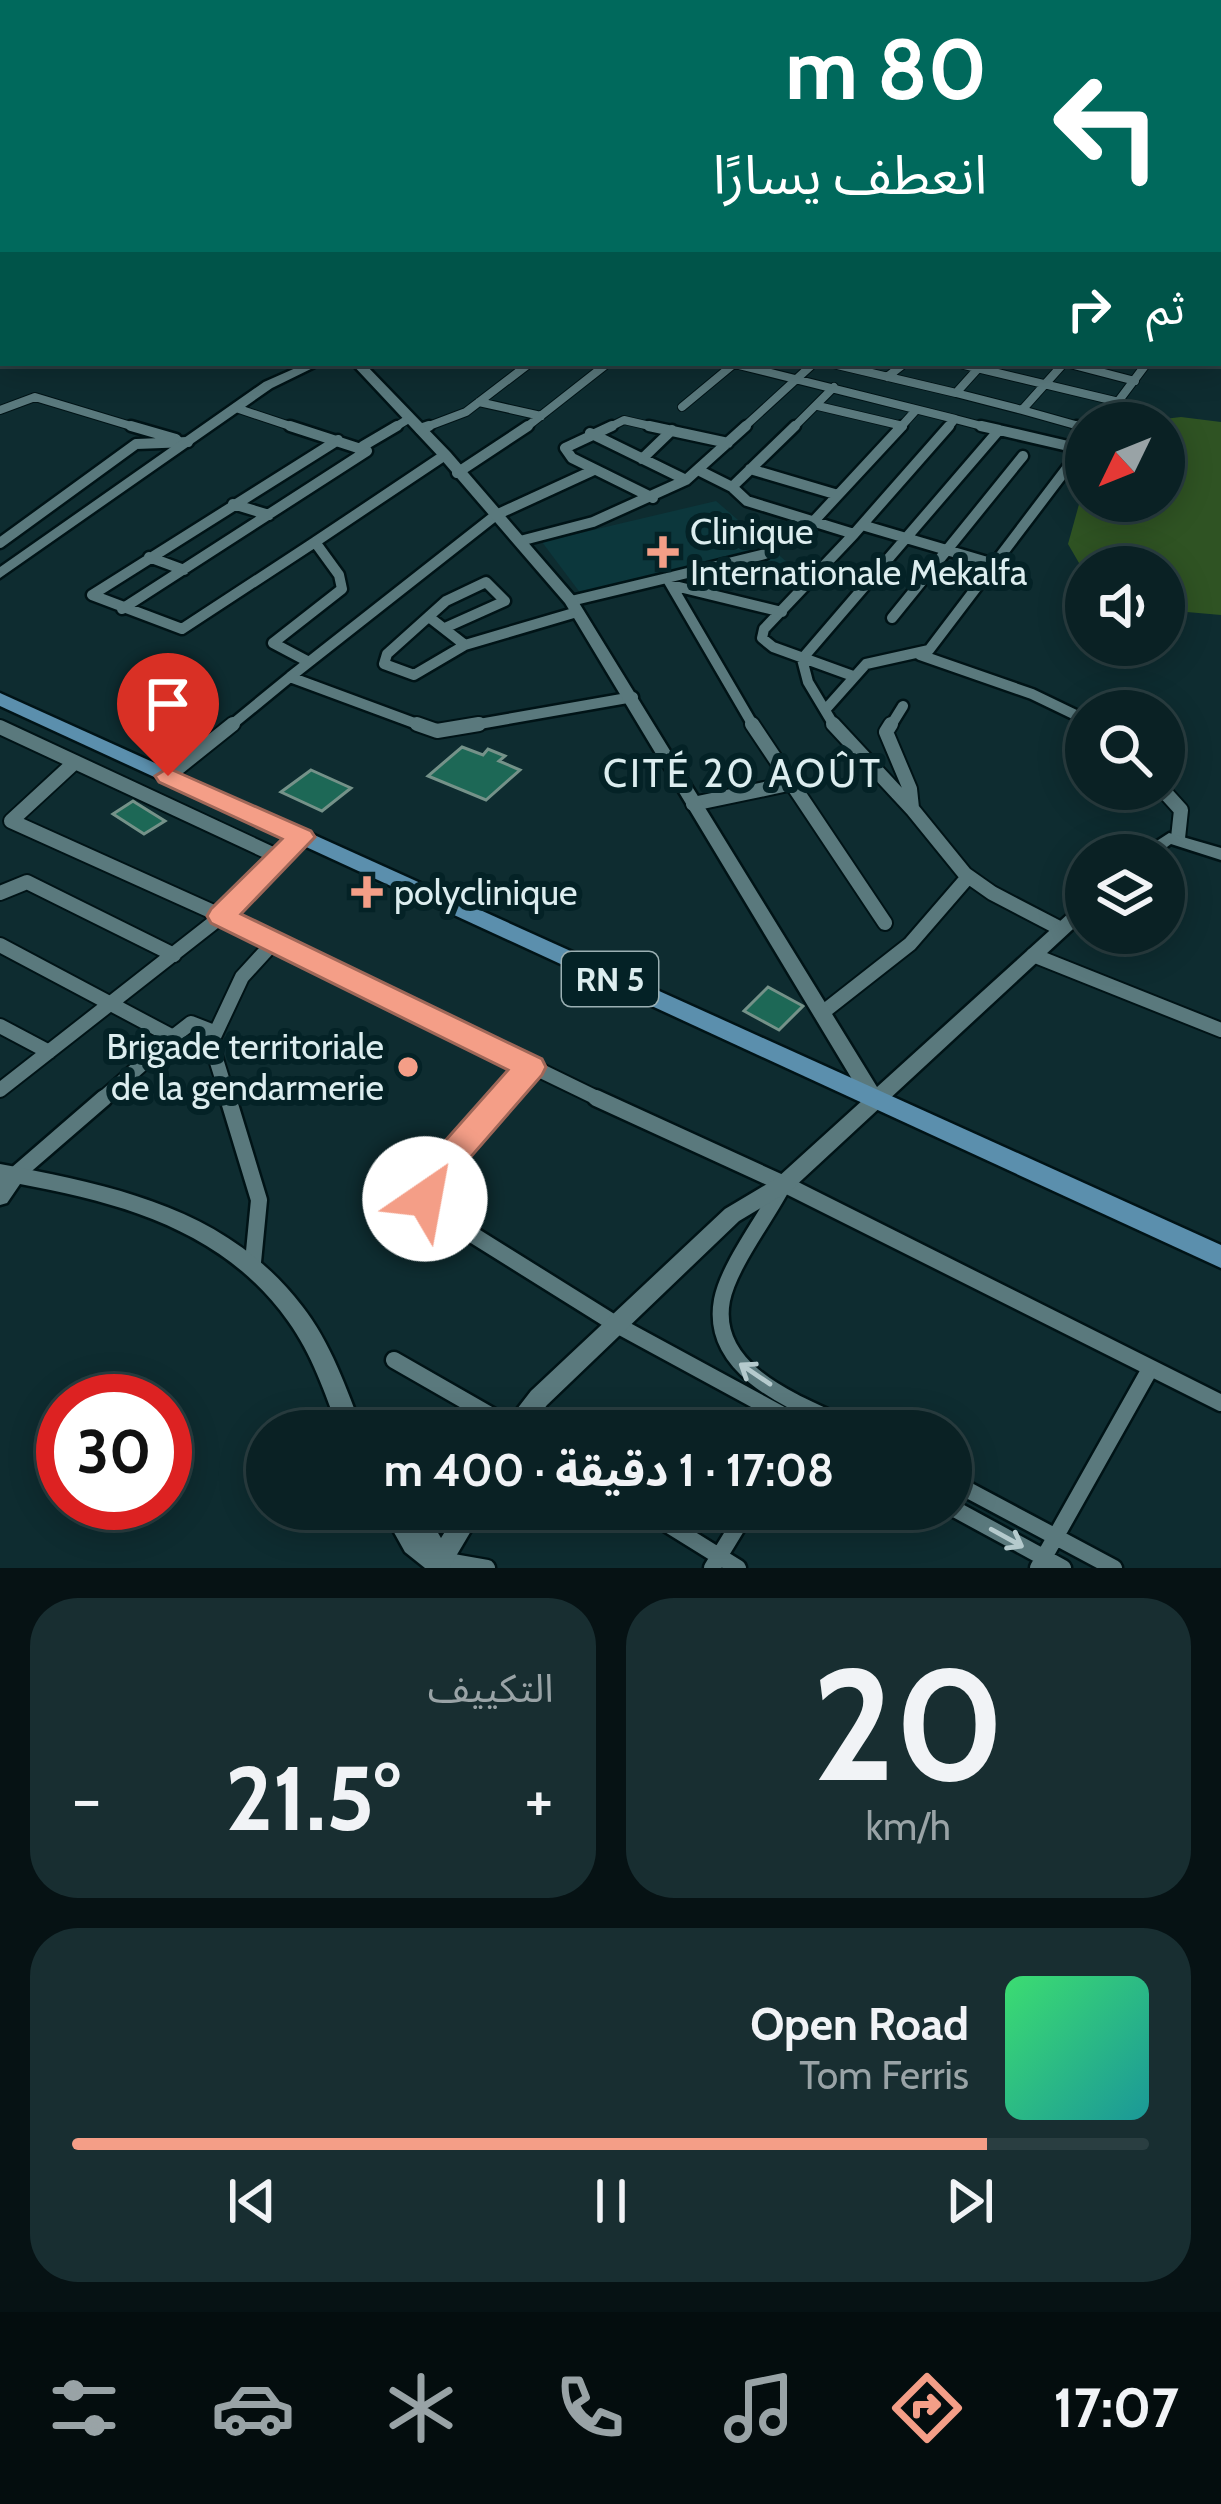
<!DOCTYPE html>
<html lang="ar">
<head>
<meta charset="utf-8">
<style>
	body { margin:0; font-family:Cabin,"Noto Sans Arabic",sans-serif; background:#182e31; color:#f1f3f6; direction:rtl; height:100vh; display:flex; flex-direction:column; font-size:45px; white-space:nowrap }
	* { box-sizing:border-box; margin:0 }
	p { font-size:39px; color:#99a3a6 }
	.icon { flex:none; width:66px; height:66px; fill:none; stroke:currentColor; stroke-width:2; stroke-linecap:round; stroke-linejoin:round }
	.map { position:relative; height:1568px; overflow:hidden; direction:ltr }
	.panel { display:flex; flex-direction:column; gap:30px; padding:30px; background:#061214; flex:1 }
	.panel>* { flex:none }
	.banner { position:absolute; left:0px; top:0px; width:1221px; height:366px; box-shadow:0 6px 30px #0003,0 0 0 3px #2a3e41; direction:rtl; background:#00695c; color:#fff; overflow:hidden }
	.needle { width:78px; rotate:227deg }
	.fabs { position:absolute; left:1065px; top:402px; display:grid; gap:24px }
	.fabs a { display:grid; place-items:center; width:120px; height:120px; border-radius:50%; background:#0a2124; box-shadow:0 6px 30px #0003,0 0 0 3px #2a3e41; font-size:60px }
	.speed { position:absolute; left:36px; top:1374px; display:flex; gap:24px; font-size:60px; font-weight:700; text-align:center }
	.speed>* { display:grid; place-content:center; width:156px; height:156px; border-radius:50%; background:#0a2124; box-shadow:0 6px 30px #0003,0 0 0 3px #2a3e41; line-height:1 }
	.speed .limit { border:18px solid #d22; background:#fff; color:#111 }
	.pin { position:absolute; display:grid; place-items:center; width:102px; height:102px; color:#fff; margin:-123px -51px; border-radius:50% 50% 50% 0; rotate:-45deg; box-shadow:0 0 12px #0007 }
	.pin .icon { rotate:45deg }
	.me { position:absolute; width:132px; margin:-66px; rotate:33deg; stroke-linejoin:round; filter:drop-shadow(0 0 9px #0008) }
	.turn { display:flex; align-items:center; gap:42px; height:252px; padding:0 36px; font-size:54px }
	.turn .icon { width:156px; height:156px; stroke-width:2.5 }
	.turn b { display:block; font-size:84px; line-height:102px }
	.then { display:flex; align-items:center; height:114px; padding:0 36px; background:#0003; gap:24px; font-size:45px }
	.big { font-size:90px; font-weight:700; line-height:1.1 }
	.panel .card { flex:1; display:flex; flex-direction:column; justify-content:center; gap:18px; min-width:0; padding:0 42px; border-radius:48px; background:#182e31 }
	.panel .dial { align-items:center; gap:0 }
	.dial b { font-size:156px; line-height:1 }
	.song { display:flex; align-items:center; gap:36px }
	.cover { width:144px; height:144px; border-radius:18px; background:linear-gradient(135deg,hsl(140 70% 55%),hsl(180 70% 35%)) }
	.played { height:12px; border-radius:6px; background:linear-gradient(90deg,#f49e87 85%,#2a3e41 85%) }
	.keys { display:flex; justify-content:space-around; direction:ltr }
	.heat { display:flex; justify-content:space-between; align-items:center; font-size:66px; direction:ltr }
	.panel .tiles { flex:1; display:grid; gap:30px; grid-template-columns:1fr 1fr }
	.card:last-child { grid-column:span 2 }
	.trip { position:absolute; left:246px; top:1410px; width:726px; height:120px; border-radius:60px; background:#0a2124; box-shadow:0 6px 30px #0003,0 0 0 3px #2a3e41; font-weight:700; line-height:120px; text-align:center; direction:rtl }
	.tab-bar { display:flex; height:192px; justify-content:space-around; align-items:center; background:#040d0e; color:#99a3a6 }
	.tab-bar .icon { width:84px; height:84px }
	.tab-bar .on { color:#f49e87 }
	.tab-bar b { font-size:54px; color:#f1f3f6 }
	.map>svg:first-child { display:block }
	.built { fill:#0c373c }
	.green { fill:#2f5323 }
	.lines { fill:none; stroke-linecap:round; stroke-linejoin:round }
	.river { fill:#373f79; fill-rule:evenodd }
	.building { fill:#1d6856; stroke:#759289; stroke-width:3 }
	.minor-far4-casing { stroke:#001316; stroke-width:9 }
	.minor-far3-casing { stroke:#001316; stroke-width:10 }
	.minor-far2-casing { stroke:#001316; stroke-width:15 }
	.minor-far1-casing { stroke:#001316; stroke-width:18 }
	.minor-casing { stroke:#001316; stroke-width:21 }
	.tertiary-casing { stroke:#001316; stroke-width:5 }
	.primary-casing { stroke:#001316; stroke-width:5 }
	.minor-far4 { stroke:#5a797d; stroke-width:6 }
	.minor-far3 { stroke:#5a797d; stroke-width:8 }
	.minor-far2 { stroke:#5a797d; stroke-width:10 }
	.minor-far1 { stroke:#5a797d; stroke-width:14 }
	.minor { stroke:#5a797d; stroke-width:16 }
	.tertiary { fill:#5a797d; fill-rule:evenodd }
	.primary { fill:#5b8fad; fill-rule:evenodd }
	.oneway { stroke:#b5cacd }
	.route { fill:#f49e87; stroke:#9f6758; stroke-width:3 }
	.poi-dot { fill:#f49e87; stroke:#042226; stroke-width:4.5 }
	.labels { text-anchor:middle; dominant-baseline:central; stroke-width:12; stroke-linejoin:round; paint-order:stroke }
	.shield { fill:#042226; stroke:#9bb0b3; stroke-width:3 }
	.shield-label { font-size:33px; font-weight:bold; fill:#dcedef }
	.poi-label { font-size:36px; fill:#dcedef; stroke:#042226; text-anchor:start }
	.neighbourhood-label { font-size:39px; letter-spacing:3px; fill:#dcedef; stroke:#042226 }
</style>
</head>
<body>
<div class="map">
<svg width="1221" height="1568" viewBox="0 0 1221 1568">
	<rect width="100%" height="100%" fill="#0e2c30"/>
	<path class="built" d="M716 501 788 563 707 581 638 585 584 598 542 542Z"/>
	<path class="green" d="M1181 417 1221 422V615L1164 610V567H1086V575L1068 544 1086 479V501H1164V423H1130Z"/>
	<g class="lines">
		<path class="river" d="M23 0 20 3H2L5 0Z"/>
	</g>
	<path class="building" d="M462 747 483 755 488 749 505 756 499 761 520 770 486 800 428 776Z
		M311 770 351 788 322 811 281 792Z
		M133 801 136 803 165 821 144 834 113 814Z
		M768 987 803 1006 779 1030 744 1011Z"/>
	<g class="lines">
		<g class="minor-far4-casing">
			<path id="minor-far4" d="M1117 1 1136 3
				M846 3 851 0
				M1138 3H1175"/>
		</g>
		<g class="minor-far3-casing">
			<path id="minor-far3" d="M731 363 955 419 947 429
				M829 363 956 393 983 363
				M956 363 1119 402
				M1064 363 1022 410 1086 428
				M1066 363 1135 381
				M887 377 905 363
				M956 393 1022 410
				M479 402 541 416
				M818 406 903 426
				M682 407 735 363
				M236 408 299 429
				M0 410 35 397 141 429
				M955 419 993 429
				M1102 423 1147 363
				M392 429 410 418
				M421 429 466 412 530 363
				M524 429 608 363
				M606 429 624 420 663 429
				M742 429 814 363
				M792 429 834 387
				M899 429 916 410"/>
		</g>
		<g class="minor-far2-casing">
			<path id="minor-far2" d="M131 426 176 439
				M612 426 565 448 572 458 653 498
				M649 426 728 443
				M981 426 999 430
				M1077 426 1086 428
				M420 429 429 426
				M590 433 686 480
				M363 446 397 426
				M642 459 672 430
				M750 469 838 495
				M700 471 732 487 747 501 854 534 764 629 762 638 773 647 853 676
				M457 473 528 426
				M732 487 795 426
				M233 504 269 515
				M813 522 902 426
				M862 525 994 564
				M854 534 949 426
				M520 541 593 522 686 480 746 426
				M315 542 182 629 92 595 338 440
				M0 543 136 444 188 442
				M149 557 184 570
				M667 578 765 554
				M671 585 782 612
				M571 601 667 578 754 727
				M122 609 367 451 290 426
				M429 617 465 645 577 612
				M892 618 1023 456
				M447 627 505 601 486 582 446 601 387 654 384 664 414 675 465 645
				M920 655 1032 694 1086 720
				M307 661 273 643 342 589 339 575 315 542 445 455
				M290 677 496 515 594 470
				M825 710 866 664 929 650 1083 447
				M229 727 290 677 425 727
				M462 727 633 697
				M835 727 808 682 802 659 999 430 1081 449
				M890 727 903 706"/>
		</g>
		<g class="minor-far1-casing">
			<path id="minor-far1" d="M417 724 437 731 479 724
				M752 724 885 923
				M833 724 913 810 965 874 992 893 1061 929
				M891 724 886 732 910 789 912 808
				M0 727 281 858
				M75 762 11 821 222 916 603 1101
				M168 776 233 724
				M1162 789 1181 810 1178 838
				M693 804 788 784
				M0 893 27 882 174 955
				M0 945 173 1037 191 1023 214 1032
				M1033 955 1221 1030
				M822 1013 910 944 968 877
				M0 1026 49 1052
				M0 1090 222 916 301 837
				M100 1101 173 1037
				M229 1101 211 1043 242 977 274 942
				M500 1101 530 1067"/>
		</g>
		<g class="minor-casing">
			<path id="minor" d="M228 1098 259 1200 253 1262
				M503 1098 433 1177 425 1199 433 1210 617 1325 812 1431
				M596 1098 784 1184 1221 1403
				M15 1175 104 1098
				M783 1185C766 1218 729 1265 722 1300 708 1375 805 1406 857 1431
				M394 1360 518 1431
				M951 1481 1114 1568
				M951 1507 1063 1568
				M643 1509 738 1568
				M447 1561 487 1568
				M712 1568 748 1509
				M1038 1568 1150 1369"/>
		</g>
		<g class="tertiary-casing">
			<path id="tertiary" d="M730 0H738L740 3H732Z
				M0 70 3 71V78L0 77Z
				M307 363H323L272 388 0 578V567L264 382Z
				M351 363H364L450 452 576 598 877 1087 1080 903 1086 901V917L791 1190 739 1221 547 1405 526 1431H500L531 1391 725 1209 777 1178 864 1099 565 603 440 458Z
				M1169 833 1221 848V860L1171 844 1156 855H1135Z
				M0 1164C115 1186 227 1208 302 1306 331 1343 346 1388 363 1431H339C325 1393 312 1354 288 1321 224 1231 123 1203 20 1184L7 1203 0 1205Z
				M381 1509H424L441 1538 459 1509H484L449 1568H425L405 1552Z"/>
		</g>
		<g class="primary-casing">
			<path id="primary" d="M0 693 1221 1245V1268L0 706Z"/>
		</g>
		<use href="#minor-far4" class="minor-far4"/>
		<use href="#minor-far3" class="minor-far3"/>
		<use href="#minor-far2" class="minor-far2"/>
		<use href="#minor-far1" class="minor-far1"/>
		<use href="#minor" class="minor"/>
		<use href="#tertiary" class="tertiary"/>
		<use href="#primary" class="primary"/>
	</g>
	<defs><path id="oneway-shaft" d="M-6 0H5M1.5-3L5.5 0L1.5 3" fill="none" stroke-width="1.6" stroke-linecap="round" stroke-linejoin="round" transform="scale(3)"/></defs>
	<g class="oneway">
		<use href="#oneway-shaft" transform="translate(755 1374) rotate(-146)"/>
		<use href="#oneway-shaft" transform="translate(1007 1538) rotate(29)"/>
	</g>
	<path class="route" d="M168 768 311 831 315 837 241 914 542 1059 546 1067 542 1075 448 1183 437 1209 425 1213 413 1209 408 1199 421 1168 508 1070 211 923 207 916 211 909 282 839 159 782 155 776Z"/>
	<g class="poi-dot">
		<path d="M657 534h12v12h12v12h-12v12h-12v-12h-12v-12h12z"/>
		<path d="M361 874h12v12h12v12h-12v12h-12v-12h-12v-12h12z"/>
		<circle cx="408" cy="1067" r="12"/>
	</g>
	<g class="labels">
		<rect class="shield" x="562" y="952" width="96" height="54" rx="9"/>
		<g class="shield-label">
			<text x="610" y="979">RN 5</text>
		</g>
		<g class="poi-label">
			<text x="690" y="531">Clinique<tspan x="690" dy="41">Internationale Mekalfa</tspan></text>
			<text x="394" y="892">polyclinique</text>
			<text x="384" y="1046" text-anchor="end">Brigade territoriale<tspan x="384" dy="41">de la gendarmerie</tspan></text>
		</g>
		<g class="neighbourhood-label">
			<text x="743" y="773">CITÉ 20 AOÛT</text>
		</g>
	</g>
</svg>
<div class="fabs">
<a><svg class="needle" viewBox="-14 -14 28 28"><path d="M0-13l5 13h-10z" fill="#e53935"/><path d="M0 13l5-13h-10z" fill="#99a3a6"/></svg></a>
<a><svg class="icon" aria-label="sound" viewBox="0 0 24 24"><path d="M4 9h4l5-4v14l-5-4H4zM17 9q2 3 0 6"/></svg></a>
<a><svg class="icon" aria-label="search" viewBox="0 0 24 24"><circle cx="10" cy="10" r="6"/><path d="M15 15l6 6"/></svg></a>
<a><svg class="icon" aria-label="layers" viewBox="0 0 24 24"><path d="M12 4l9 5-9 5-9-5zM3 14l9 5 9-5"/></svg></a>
</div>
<div class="speed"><div class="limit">30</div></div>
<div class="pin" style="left:168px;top:776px;background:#d93025"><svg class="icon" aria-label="arrive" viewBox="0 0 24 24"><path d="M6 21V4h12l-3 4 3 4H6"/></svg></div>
<svg class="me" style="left:425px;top:1199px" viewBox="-20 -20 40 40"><circle r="19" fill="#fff"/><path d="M0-13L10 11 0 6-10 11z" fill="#f49e87"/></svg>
<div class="trip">17:08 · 1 دقيقة · 400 m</div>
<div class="banner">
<div class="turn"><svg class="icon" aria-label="left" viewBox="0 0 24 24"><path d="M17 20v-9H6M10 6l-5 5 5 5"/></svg><div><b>80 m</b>انعطف يسارًا</div></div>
<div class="then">ثم<svg class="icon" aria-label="right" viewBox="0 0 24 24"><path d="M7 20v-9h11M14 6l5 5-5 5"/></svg></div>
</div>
</div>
<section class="panel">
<div class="tiles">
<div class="card dial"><b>20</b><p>km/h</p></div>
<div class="card"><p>التكييف</p>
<div class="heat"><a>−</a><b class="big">21.5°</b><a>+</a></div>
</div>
<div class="card">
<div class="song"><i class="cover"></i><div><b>Open Road</b><p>Tom Ferris</p></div></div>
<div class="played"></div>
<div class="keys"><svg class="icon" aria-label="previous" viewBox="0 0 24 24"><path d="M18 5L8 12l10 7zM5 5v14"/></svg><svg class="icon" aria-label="pause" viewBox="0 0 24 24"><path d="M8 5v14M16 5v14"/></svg><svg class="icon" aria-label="next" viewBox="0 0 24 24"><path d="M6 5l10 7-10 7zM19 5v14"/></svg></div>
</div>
</div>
</section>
<nav class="tab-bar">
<b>17:07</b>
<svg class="icon on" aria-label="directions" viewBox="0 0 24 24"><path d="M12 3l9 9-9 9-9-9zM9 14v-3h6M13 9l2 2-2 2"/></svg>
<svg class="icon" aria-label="music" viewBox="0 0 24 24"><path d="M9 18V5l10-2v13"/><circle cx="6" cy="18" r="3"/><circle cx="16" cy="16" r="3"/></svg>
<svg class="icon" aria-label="phone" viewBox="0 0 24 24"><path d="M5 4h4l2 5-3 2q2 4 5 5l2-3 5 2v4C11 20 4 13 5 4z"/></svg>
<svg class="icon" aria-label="climate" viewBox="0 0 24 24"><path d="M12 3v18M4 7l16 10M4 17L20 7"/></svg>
<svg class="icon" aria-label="car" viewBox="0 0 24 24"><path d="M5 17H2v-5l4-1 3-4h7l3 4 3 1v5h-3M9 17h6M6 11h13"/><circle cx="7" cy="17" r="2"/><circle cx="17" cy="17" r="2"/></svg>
<svg class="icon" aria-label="filters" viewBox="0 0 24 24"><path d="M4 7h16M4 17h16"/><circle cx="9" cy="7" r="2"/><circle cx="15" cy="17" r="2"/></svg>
</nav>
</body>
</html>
